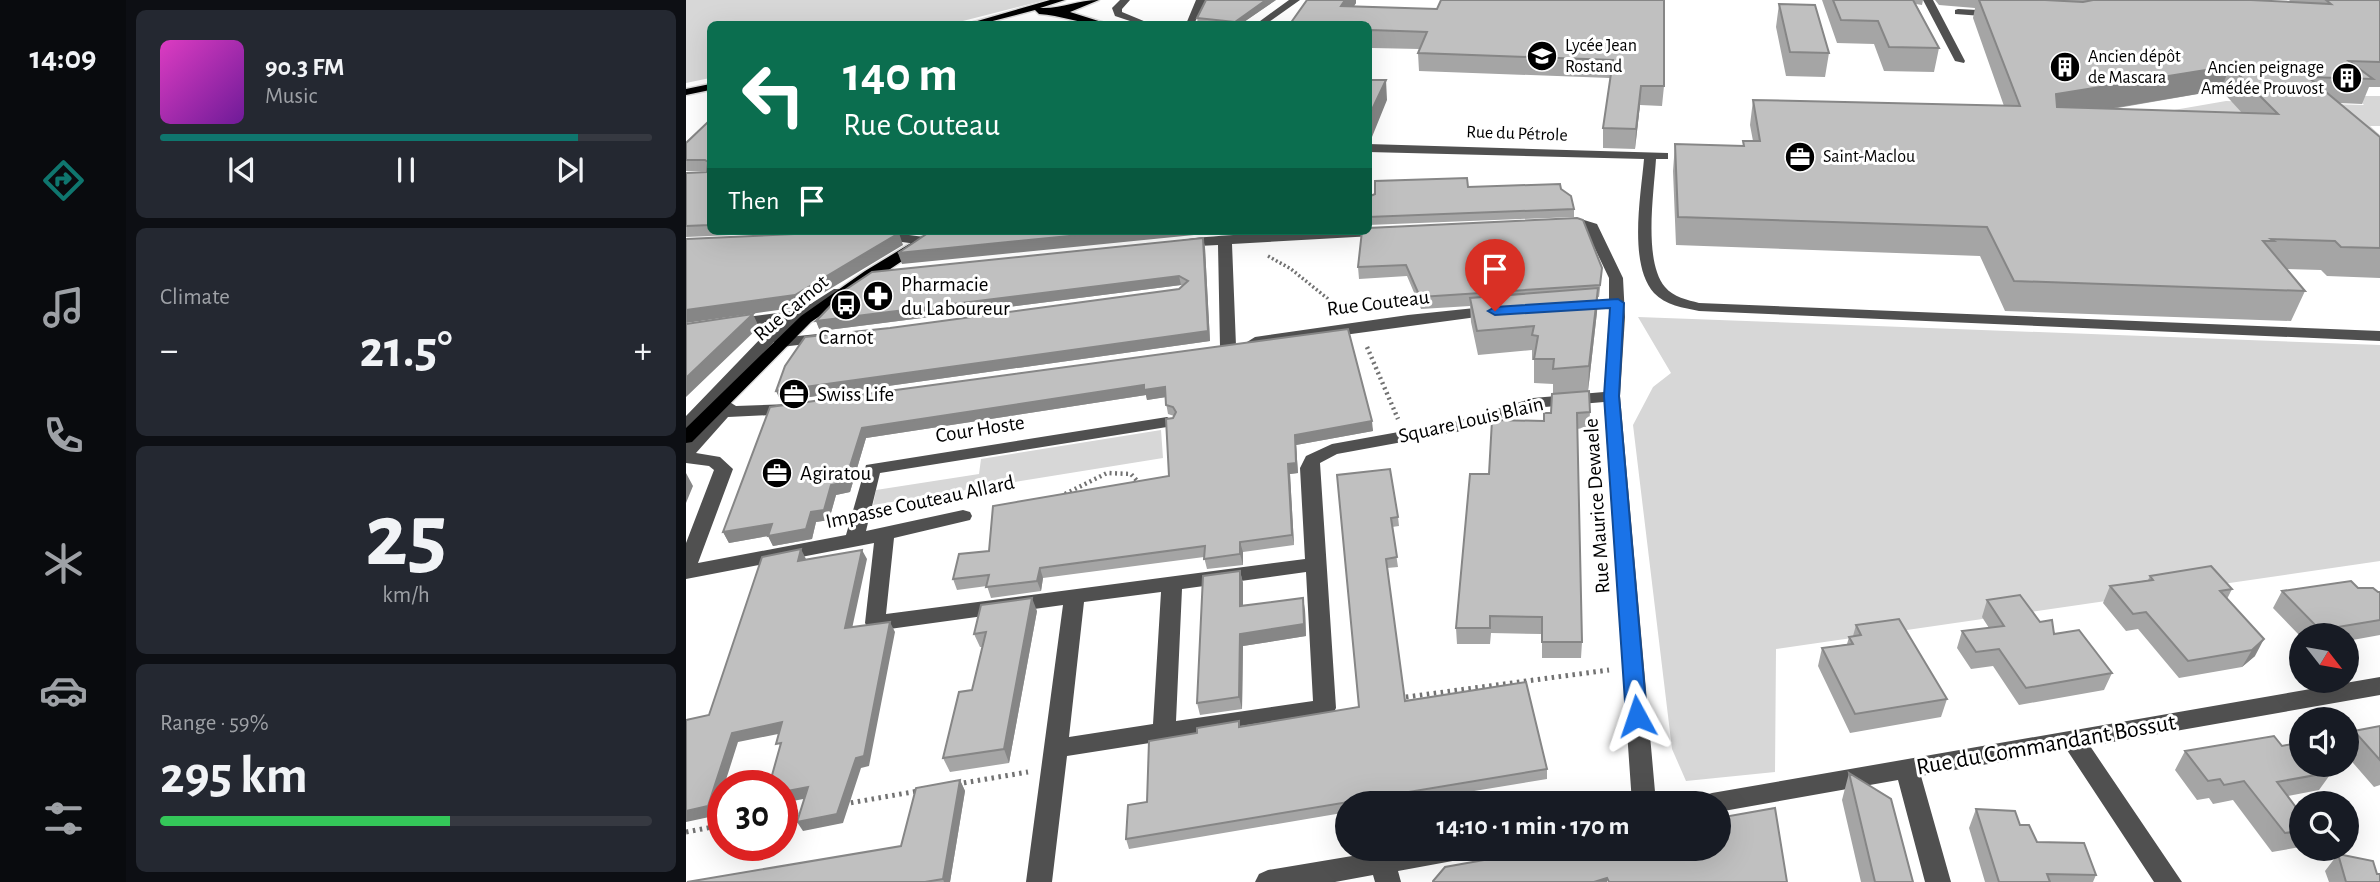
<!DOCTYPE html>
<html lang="en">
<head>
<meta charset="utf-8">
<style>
	body { margin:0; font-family:"Alegreya Sans",sans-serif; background:#242831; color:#f1f3f6; height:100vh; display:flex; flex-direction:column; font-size:26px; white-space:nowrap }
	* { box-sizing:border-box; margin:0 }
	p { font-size:23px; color:#9ea1a6 }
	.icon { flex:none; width:38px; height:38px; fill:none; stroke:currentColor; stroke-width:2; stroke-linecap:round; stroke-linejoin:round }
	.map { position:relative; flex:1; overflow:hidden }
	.details { display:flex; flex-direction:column; gap:10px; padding:10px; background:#0d0f14; width:560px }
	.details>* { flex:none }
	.banner { position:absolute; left:21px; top:21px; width:665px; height:214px; border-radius:10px; box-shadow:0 7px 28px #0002; background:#0b6e4f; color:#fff; overflow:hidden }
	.needle { width:46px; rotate:121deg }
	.fabs { position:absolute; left:1603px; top:623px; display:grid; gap:14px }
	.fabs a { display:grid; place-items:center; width:70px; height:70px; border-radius:50%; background:#171b24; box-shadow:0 7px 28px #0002; font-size:35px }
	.speed { position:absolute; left:21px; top:770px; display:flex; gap:14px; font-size:35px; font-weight:700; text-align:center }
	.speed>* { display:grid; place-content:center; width:91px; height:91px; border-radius:50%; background:#171b24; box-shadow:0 7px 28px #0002; line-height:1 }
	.speed .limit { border:10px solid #d22; background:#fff; color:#111 }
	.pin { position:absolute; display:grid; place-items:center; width:60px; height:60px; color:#fff; margin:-72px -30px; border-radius:50% 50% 50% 0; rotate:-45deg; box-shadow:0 0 7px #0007 }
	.pin .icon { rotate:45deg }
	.me { position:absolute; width:77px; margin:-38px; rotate:355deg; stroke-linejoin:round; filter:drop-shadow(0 0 5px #0008) }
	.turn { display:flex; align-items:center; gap:24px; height:147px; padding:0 21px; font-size:32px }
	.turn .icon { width:91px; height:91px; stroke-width:2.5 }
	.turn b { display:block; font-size:49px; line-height:60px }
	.then { display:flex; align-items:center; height:66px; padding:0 21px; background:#0003; gap:14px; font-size:26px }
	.big { font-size:52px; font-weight:700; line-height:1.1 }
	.details .card { flex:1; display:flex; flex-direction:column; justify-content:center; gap:10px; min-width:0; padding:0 24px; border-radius:10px; background:#242831 }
	.details .dial { align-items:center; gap:0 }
	.dial b { font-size:91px; line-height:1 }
	.song { display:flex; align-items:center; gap:21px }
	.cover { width:84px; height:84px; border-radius:10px; background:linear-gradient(135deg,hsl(310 70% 55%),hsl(280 70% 35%)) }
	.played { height:7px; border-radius:4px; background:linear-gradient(90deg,#0f766e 85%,#363941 85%) }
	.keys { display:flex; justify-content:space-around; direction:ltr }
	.heat { display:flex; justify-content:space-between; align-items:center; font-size:38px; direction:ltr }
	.charge { height:10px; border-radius:5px; background:linear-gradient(90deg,#34c759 59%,#363941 0) }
	.trip { position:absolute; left:649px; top:791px; width:396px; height:70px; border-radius:35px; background:#171b24; box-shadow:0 7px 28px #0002; font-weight:700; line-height:70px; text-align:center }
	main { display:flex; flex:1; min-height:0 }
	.tabs { display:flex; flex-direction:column; width:126px; justify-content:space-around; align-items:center; background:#090b0e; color:#9ea1a6 }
	.tabs .icon { width:49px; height:49px }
	.tabs .on { color:#0f766e }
	.tabs b { font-size:32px; color:#f1f3f6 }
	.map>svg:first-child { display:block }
	.green { fill:#d7d7d7 }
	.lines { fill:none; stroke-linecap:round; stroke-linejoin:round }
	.major-casing { stroke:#dbdbdb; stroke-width:3 }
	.path-far2 { stroke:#727272; stroke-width:3.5; stroke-dasharray:2 2.5; stroke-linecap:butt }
	.path-far1 { stroke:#727272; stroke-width:4.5; stroke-dasharray:2 3.5; stroke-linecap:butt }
	.path { stroke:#727272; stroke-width:5; stroke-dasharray:2.5 4.5; stroke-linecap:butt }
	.minor { fill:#505050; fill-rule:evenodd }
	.major { fill:#000; fill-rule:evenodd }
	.wall { fill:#a5a5a5; fill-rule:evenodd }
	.shaded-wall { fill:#868686 }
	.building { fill:#c0c0c0; stroke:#868686; stroke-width:2; fill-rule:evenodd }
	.route { fill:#1a73e8; stroke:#114b97; stroke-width:2 }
	.labels { text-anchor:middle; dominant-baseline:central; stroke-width:6; stroke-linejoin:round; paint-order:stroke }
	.far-poi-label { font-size:18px; fill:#000; stroke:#fff; text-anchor:start }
	.far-street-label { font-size:18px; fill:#000; stroke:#fff }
	.poi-label { font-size:21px; fill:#000; stroke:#fff; text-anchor:start }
	.street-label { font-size:21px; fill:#000; stroke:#fff }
	.near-street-label { font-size:24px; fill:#000; stroke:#fff }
</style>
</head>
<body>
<main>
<nav class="tabs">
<b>14:09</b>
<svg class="icon on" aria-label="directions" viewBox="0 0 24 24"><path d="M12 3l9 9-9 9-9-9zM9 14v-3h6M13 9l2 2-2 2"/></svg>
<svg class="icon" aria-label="music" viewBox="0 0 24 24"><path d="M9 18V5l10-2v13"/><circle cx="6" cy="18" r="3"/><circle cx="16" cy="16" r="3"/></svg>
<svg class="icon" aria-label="phone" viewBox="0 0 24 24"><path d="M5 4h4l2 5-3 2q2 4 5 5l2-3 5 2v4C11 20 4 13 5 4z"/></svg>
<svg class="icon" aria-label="climate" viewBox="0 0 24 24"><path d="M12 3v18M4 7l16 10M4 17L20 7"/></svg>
<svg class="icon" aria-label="car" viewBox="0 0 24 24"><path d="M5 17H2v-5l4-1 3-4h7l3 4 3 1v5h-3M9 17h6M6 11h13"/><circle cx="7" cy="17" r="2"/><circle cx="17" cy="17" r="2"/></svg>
<svg class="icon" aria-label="filters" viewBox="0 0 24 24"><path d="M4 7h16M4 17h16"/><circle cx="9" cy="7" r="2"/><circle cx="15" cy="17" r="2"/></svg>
</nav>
<section class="details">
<div class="card">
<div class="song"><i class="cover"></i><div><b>90.3 FM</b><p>Music</p></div></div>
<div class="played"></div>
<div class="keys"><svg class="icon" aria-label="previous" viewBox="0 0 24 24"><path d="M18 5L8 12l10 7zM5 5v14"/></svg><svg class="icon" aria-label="pause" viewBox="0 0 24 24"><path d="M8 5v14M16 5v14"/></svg><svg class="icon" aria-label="next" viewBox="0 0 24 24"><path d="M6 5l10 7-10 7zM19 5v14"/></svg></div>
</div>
<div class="card"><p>Climate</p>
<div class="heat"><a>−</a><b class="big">21.5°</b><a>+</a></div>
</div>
<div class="card dial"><b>25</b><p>km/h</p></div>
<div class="card"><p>Range · 59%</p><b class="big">295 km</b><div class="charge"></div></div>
</section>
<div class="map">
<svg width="1694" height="882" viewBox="0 0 1694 882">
	<rect width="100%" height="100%" fill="#fff"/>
	<path class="green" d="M0 0H360L265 24H24V78L0 83Z
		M1669 96H1694V126H1684L1694 135 1510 127 1488 110 1540 101 1678 105Z
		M952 317 1694 345V561L1090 649 1089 772 1000 781 986 749 947 425 967 387 985 373Z
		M475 430 477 458 187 505 190 490 293 474 295 459Z"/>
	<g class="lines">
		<g class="major-casing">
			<path id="major" d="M364 0H379L354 8C376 9 391 0 413 0L384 12 422 24C399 26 376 15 353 14L349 10 295 24H281Z
				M24 84V90L0 95V89Z
				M245 231H261L125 322 6 442 0 443V428L115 316 179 271Z"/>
		</g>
		<path class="path-far2" d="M582 256 605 269 657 311"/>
		<path class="path-far1" d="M681 347 712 419
			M379 494 421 473 445 474 454 484"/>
		<path class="path" d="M713 698 923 670
			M271 784 342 772
			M158 804 232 791
			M96 815 118 811
			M0 832 37 825"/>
		<path class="minor" d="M434 0H444L436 9V12L465 24H453L429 16 426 8Z
			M510 0H520L508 24H500Z
			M603 0H614L580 24H570Z
			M1237 0H1247L1279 61 1278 63 1269 61Z
			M1272 9 1310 11 1315 14 1310 17 1269 14V10Z
			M682 144 982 153V159H970C968 192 957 261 979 287 987 297 1002 300 1013 303L1694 331V341L1013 311C998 308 979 305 968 293 942 264 955 195 958 159L682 152Z
			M874 220H898L911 224 937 278 939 317 934 396 970 803H946L918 402 847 408 771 432 651 454 634 463 650 708 647 714 381 756 366 882H340L377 605 189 631 182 628 179 623 188 543 0 579V543L28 470 23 466 0 463V442L22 418H17L6 430 0 431V416L80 333 99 320 0 335V325L115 310 148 289H158L160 292 93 338 141 333 146 335 149 338 146 341 95 347 88 342 27 407 42 401 50 406 105 404 113 409 105 414 42 417 10 453 34 457 47 469 12 563 160 535 180 465 481 417 490 422 481 427 194 473 180 531 277 510 284 512 286 516 284 520 208 538 200 614 619 559 614 468 620 456 646 444 768 422 847 398 918 392 923 317V278L900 230 869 227 867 224ZM620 572 627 701 490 721 496 589ZM475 592 467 724 383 737 398 602Z
			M700 228 705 229V235L546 244 550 346 542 351 534 346 532 245 493 247 486 243C497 234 656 231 682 231V229Z
			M193 231 238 237 245 241 238 245 187 238V232Z
			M808 306 816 311 813 314 569 347 561 342 569 337 722 315Z
			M1694 677V695L1404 746 1496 882H1468L1381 750 1235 776 1265 882H1239L1212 780 1032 812V803H1014L1017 796 1026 793Z
			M708 849H785L781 857 772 860 712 871 715 882H689L687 875 649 882H569L573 874 582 870Z"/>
		<use href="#major" class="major"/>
	</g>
	<path class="wall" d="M590 0 555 24H512L511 18Z
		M621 0H670V3L668 6 751 9 978 0V86L976 106 954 105 949 149 917 148V128L924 78 733 71 732 53 733 49 686 48Z
		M1136 0H1237L1236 5 1230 4 1253 48 1248 72 1198 71 1188 44 1151 43Z
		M1249 0H1565L1605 2 1603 0H1694V87H1683L1676 104 1653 103 1694 137V278L1641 276 1635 270 1600 269 1619 291 1605 321 1319 311 1294 256 990 245 987 171 989 144 1057 146V141H1067L1064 125 1067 100 1318 106 1287 18 1289 8 1253 5ZM1535 90 1556 113 1426 109Z
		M1093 4 1143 53 1139 77 1100 76 1090 27Z
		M24 120V231H139L0 237V173L21 172V171H0V143Z
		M782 187 875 189 888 209V217L682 225V197Z
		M214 231H240L235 234Z
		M676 231 915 280 913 297H912L911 312 902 391 867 394V384L848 383V360H846V350L792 355 785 322 784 306 735 309 721 276 673 279 672 267Z
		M517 238 519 248 524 341 95 401 90 391 204 328 493 289 496 286 495 285 134 331 130 321Z
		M662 329 687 431 610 445 612 473 604 474 608 545 557 552V565L521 569 518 557 357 578 355 591 305 598 301 586 271 590 267 579 303 551 483 476 487 418 488 416 482 414 479 397 461 400 460 395 180 438 164 492 150 495 143 520 130 522 126 539 87 546 82 536 43 543 37 532 84 407Z
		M904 412 903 427 891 429 896 642 895 658H856V634L805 633 804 644H771L770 628 803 474 858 421V413Z
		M651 475 712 517 713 526 706 527 712 567 701 568 719 701 861 769V779L715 803H662V812L443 849 440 839 461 802 554 726 673 707Z
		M554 571 557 583V606L619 610 620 636 557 646 556 709 514 715 511 703Z
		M1464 576 1546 589 1541 599 1569 656 1556 667 1493 678 1452 629 1440 631 1417 603 1424 586 1462 580Z
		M1672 588 1694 592V635L1661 641V635H1615V637L1587 608 1596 591Z
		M1301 600 1354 622 1368 634 1426 673 1418 690 1333 705 1307 666 1285 669 1271 648 1276 631 1303 628 1296 617Z
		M351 611 323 763 264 772 257 758 286 690 296 647H294L288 634Z
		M1170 625 1261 699 1255 717 1164 733 1132 666 1136 648 1161 644 1163 637 1167 636Z
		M1694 726V785L1688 787 1661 756V741L1668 731Z
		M1596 746 1646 772 1633 790 1602 796 1615 814V845L1614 847 1586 852 1547 800 1527 804 1523 798 1511 800 1489 770 1499 751Z
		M1163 773 1227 882H1175L1156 800Z
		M274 780 279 791 264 882H1L215 846Z
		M1290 809 1334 825 1351 842 1410 875 1407 882H1299L1283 828Z
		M1652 854 1691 874 1694 882H1643L1639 871Z"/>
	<path class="shaded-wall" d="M580 0H590L555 24H549V22Z
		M659 0H670V3L657 23 655 6Z
		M685 30 686 48 682 54V33Z
		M1544 66 1535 90 1362 119 1370 94Z
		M700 80 701 100 686 137 682 141V118Z
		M955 86 954 105 949 149 950 129Z
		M434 231H518V234L216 264 212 253Z
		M213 233 217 245 114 307 0 323V310Z
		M517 238 519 248 524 341 95 401 90 391 522 331Z
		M493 276 495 285 134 331 130 321Z
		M912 288 911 312 902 391 903 366Z
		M67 314 73 327 0 397V378Z
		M458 385 479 387 481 397 461 400 460 395 180 438 164 492 150 495 143 520 130 522 126 539 87 546 82 536 43 543 37 532 125 512 145 485 176 428Z
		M686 421 687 431 610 445 612 473 604 474 608 545 606 535 602 464 609 435Z
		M0 473 7 486 0 503Z
		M554 542 557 552V565L554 554Z
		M115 549 120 559 117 571 112 561Z
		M176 550 181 559 164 638 159 628Z
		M354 568 357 578 355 591 351 581Z
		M554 571 557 583V618L554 606Z
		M346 598 351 611 323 763 318 749Z
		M617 598 619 610 620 636 557 646 556 709 553 697 554 634Z
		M204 622 209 632 183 766 175 768 157 823 117 831 111 822Z
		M1578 639 1569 656 1556 667 1566 650Z
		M96 722 102 732 52 742 38 786H37V790L28 816 0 822V811L46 733Z
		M274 780 279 791 264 882H258L257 879Z
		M122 787 128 797 96 803V792Z
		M921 878V882H908Z"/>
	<path class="building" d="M520 0H580L549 22 511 18Z
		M621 0H659L655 6 751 9 755 0H978V86H955L950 129 917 128 927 60 732 53 741 32 685 30 682 33V24H604Z
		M1147 0H1227L1253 48 1203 47 1192 21 1155 20Z
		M1293 0H1359L1397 2 1407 0H1565L1645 4 1640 0H1694V62L1663 61 1687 79 1622 77 1694 137V248L1655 247 1649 241 1585 239 1588 241H1577L1619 291 1328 281 1301 227 992 217 989 144 1058 146 1057 141H1074L1067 100 1334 106ZM1544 66 1592 114 1371 107 1370 94Z
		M1093 4 1129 5 1143 53 1104 52Z
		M682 80H700L682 118Z
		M24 120V225L0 226V173L21 172 22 162 19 160H0V143Z
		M781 178 782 187 874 184 875 189 885 196 888 209 682 217V197L689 194V181Z
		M891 218 897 220 916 268 914 285 734 297 720 265 672 267 676 231H682V228Z
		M173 231H196L213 233 109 295 0 310V239Z
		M245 231H434L212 253Z
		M517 238 522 331 90 391 99 366 119 337 204 328 493 289 502 281 493 276 130 321 155 295 150 296 186 272Z
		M912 288 903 366 867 369 868 359H848L852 336 846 335 848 326 791 331 784 298Z
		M67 314 0 378V324Z
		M662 329 686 421 609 435 610 463 602 464 606 535 554 542V554L518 559 519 546 354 568 351 581 300 587 303 575 267 579 273 554 303 551 307 506 483 476 480 419 487 418 490 412 487 407 480 405 479 387 458 390V385L176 428 159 482 145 485 138 510 125 512 120 529 82 536 86 524 37 532 84 407Z
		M903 391 904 412 891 413 896 642H856V617L804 616V628H770L784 474H803L806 420 858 421V413H865L866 394Z
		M704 469 712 517 705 518 711 557 700 559 719 701 840 682 861 769 440 839 442 805 461 802 463 741 511 733V728L553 721V727L673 707 651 475Z
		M115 549 112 561 176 550 159 628 204 622 178 756 170 758 151 814 111 822 122 787 96 792V786H83L95 743 90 744 96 722 46 733 22 806 0 811V720L23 715 76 557Z
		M1525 566 1546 589 1534 591 1578 639 1566 650 1502 661 1460 612 1447 614 1424 586 1467 580 1464 576Z
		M554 571V606L617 598 618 624 554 634 553 697 511 703 517 576Z
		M1665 581 1672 588H1687L1692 592H1694V620L1634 630 1596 591Z
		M1334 595 1354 622 1366 620 1368 634 1393 630 1426 673 1340 688 1313 649 1290 652 1276 631 1318 626 1301 600Z
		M346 598 318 749 257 758 273 692 286 690 300 632 288 634 295 605Z
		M1213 619 1261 699 1169 714 1136 648 1167 644 1163 637 1175 635 1170 625Z
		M1694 726V760L1668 731Z
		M1588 736 1596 746 1615 742V765H1640L1646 772 1591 782 1615 814V831L1599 833 1558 781 1538 785 1534 779 1522 781 1499 751Z
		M1163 773 1205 799 1227 882H1189Z
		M274 780 257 879 239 882H1L215 846 230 788Z
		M1089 808 1101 882H923L921 878 908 882H747V881L759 867 860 849H1032V818Z
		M1290 809 1329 811 1334 825H1343L1351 842 1398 843 1410 875 1361 874 1364 882H1313Z
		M1652 854 1687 861 1691 874H1694V882H1660Z"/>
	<path class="route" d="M932 299 938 303 933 396 961 716 958 721 951 724 943 721 940 716 918 396 924 308 809 315 802 311 809 307Z"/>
	<defs>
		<g id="school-disc" transform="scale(1.575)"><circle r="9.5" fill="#000" stroke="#fff"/><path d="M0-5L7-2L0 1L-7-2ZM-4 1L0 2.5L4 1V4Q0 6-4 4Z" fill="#fff"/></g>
		<g id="building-disc" transform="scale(1.575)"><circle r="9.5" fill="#000" stroke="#fff"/><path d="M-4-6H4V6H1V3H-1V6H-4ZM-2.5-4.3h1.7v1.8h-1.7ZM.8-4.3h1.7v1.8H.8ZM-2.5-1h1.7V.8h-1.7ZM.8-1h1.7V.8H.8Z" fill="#fff"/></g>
		<g id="office-disc" transform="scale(1.575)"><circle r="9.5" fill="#000" stroke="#fff"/><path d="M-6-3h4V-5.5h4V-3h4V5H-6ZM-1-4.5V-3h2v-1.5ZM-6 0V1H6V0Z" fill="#fff"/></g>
		<g id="pharmacy-disc" transform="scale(1.575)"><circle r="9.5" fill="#000" stroke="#fff"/><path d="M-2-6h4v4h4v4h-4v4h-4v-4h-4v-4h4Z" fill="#fff"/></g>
		<g id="bus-disc" transform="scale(1.575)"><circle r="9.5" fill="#000" stroke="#fff"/><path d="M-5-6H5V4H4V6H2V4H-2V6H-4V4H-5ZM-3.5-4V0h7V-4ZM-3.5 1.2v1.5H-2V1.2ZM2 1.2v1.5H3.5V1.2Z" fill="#fff"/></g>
	</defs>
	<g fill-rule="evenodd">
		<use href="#school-disc" x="856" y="56"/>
		<use href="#building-disc" x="1379" y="67"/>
		<use href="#building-disc" x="1661" y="78"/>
		<use href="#office-disc" x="1114" y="157"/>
		<use href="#pharmacy-disc" x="192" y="296"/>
		<use href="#bus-disc" x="160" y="305"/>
		<use href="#office-disc" x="108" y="394"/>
		<use href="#office-disc" x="91" y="473"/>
	</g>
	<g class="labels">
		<g class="far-poi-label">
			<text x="879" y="46">Lycée Jean<tspan x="879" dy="21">Rostand</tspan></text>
			<text x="1402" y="57">Ancien dépôt<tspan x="1402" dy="21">de Mascara</tspan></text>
			<text x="1638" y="68" text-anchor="end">Ancien peignage<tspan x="1638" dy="21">Amédée Prouvost</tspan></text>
			<text x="1137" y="157">Saint-Maclou</text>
		</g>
		<g class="far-street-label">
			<text transform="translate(831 134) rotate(2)">Rue du Pétrole</text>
		</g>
		<g class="poi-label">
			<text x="215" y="284">Pharmacie<tspan x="215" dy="24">du Laboureur</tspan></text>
			<text x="160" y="337" text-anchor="middle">Carnot</text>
			<text x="131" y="394">Swiss Life</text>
			<text x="114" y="473">Agiratou</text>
		</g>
		<g class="street-label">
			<text transform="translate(692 303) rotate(-7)">Rue Couteau</text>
			<text transform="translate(105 308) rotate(-40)">Rue Carnot</text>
			<text transform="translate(785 420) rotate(-13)">Square Louis Blain</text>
			<text transform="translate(294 429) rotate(-9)">Cour Hoste</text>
			<text transform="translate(234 502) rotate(-12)">Impasse Couteau Allard</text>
			<text transform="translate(911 506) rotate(-94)">Rue Maurice Dewaele</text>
		</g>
		<g class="near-street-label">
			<text transform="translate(1360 745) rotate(-10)">Rue du Commandant Bossut</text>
		</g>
	</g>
</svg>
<div class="fabs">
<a><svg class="needle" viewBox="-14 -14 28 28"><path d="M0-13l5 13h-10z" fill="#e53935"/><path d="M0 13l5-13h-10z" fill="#9ea1a6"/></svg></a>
<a><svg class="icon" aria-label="sound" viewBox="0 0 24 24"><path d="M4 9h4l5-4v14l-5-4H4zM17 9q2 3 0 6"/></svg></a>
<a><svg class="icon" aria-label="search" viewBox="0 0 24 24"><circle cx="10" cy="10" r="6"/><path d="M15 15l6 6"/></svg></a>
</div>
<div class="speed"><div class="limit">30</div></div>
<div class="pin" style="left:809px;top:311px;background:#d93025"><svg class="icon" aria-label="arrive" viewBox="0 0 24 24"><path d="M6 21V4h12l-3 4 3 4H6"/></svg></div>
<svg class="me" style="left:951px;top:716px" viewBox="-20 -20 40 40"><path d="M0-17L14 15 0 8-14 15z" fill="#1a73e8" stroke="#fff" stroke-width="4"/></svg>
<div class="trip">14:10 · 1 min · 170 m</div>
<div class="banner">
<div class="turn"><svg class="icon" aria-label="left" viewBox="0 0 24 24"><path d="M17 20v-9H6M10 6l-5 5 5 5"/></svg><div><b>140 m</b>Rue Couteau</div></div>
<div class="then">Then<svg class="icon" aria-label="arrive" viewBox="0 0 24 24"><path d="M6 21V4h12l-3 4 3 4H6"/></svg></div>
</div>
</div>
</main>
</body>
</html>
